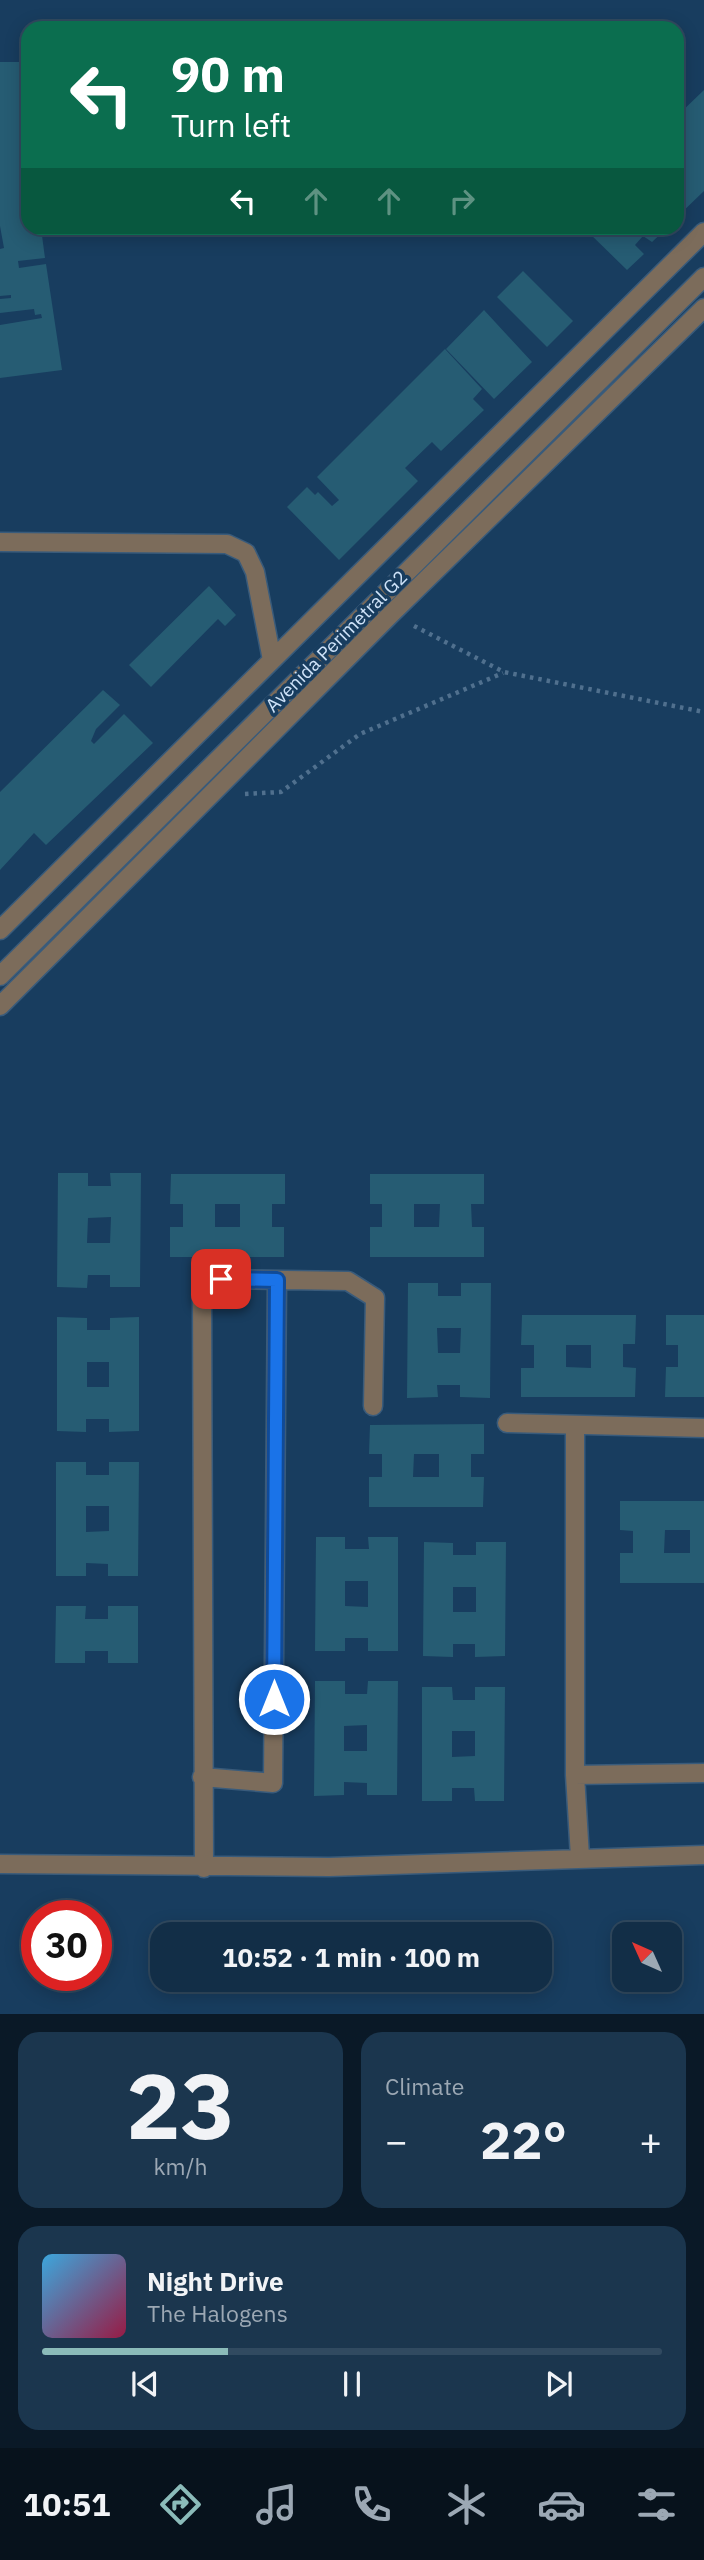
<!DOCTYPE html>
<html lang="en">
<head>
<meta charset="utf-8">
<style>
	body { margin:0; font-family:"IBM Plex Sans",sans-serif; background:#1b364e; color:#f1f3f6; height:100vh; display:flex; flex-direction:column; font-size:26px; white-space:nowrap }
	* { box-sizing:border-box; margin:0 }
	p { font-size:23px; color:#9ca8b4 }
	.icon { flex:none; width:38px; height:38px; fill:none; stroke:currentColor; stroke-width:2; stroke-linecap:round; stroke-linejoin:round }
	.map { position:relative; height:2014px; overflow:hidden }
	.panel { display:flex; flex-direction:column; gap:18px; padding:18px; background:#0a1927; flex:1 }
	.panel>* { flex:none }
	.banner { position:absolute; left:21px; top:21px; width:663px; height:214px; border-radius:21px; box-shadow:0 4px 18px #0003,0 0 0 2px #314a60; background:#0b6e4f; color:#fff; overflow:hidden }
	.needle { width:46px; rotate:315deg }
	.buttons { position:absolute; left:612px; top:1922px; display:grid; gap:14px }
	.buttons a { display:grid; place-items:center; width:70px; height:70px; border-radius:14px; background:#122e47; box-shadow:0 4px 18px #0003,0 0 0 2px #314a60; font-size:35px }
	.speed { position:absolute; left:21px; top:1900px; display:flex; gap:14px; font-size:35px; font-weight:700; text-align:center }
	.speed>* { display:grid; place-content:center; width:91px; height:91px; border-radius:50%; background:#122e47; box-shadow:0 4px 18px #0003,0 0 0 2px #314a60; line-height:1 }
	.speed .limit { border:10px solid #d22; background:#fff; color:#111 }
	.pin { position:absolute; display:grid; place-items:center; width:60px; height:60px; color:#fff; margin:-30px; border-radius:14px; box-shadow:0 4px 10px #0006 }
	.me { position:absolute; width:77px; margin:-38px; rotate:0deg; stroke-linejoin:round; filter:drop-shadow(0 0 5px #0008) }
	.turn { display:flex; align-items:center; gap:24px; height:147px; padding:0 35px; font-size:32px }
	.turn .icon { width:91px; height:91px; stroke-width:2.5 }
	.turn b { display:block; font-size:49px; line-height:60px }
	.lanes { display:flex; align-items:center; height:66px; padding:0 35px; background:#0003; justify-content:center; gap:35px; direction:ltr }
	.lanes .off { opacity:.35 }
	.big { font-size:52px; font-weight:700; line-height:1.1 }
	.panel .widget { flex:1; display:flex; flex-direction:column; justify-content:center; gap:10px; min-width:0; padding:0 24px; border-radius:21px; background:#1b364e }
	.panel .dial { align-items:center; gap:0 }
	.dial b { font-size:91px; line-height:1 }
	.song { display:flex; align-items:center; gap:21px }
	.cover { width:84px; height:84px; border-radius:10px; background:linear-gradient(135deg,hsl(200 70% 55%),hsl(340 70% 35%)) }
	.played { height:7px; border-radius:4px; background:linear-gradient(90deg,#8bbbb9 30%,#314a60 30%) }
	.keys { display:flex; justify-content:space-around; direction:ltr }
	.heat { display:flex; justify-content:space-between; align-items:center; font-size:38px; direction:ltr }
	.panel .tiles { flex:1; display:grid; gap:18px; grid-template-columns:1fr 1fr }
	.widget:last-child { grid-column:span 2 }
	.trip { position:absolute; left:150px; top:1922px; width:402px; height:70px; border-radius:21px; background:#122e47; box-shadow:0 4px 18px #0003,0 0 0 2px #314a60; font-weight:700; line-height:70px; text-align:center }
	.tab-bar { display:flex; height:112px; justify-content:space-around; align-items:center; background:#07121c; color:#9ca8b4 }
	.tab-bar .icon { width:49px; height:49px }
	.tab-bar .on { color:#8bbbb9 }
	.tab-bar b { font-size:32px; color:#f1f3f6 }
	.map>svg:first-child { display:block }
	.building { fill:#265c73; fill-rule:evenodd }
	.lines { fill:none; stroke-linecap:round; stroke-linejoin:round }
	.minor-casing { stroke:#395b7b; stroke-width:21 }
	.path { stroke:#50708e; stroke-width:4.5; stroke-dasharray:3.5 5; stroke-linecap:butt }
	.minor { stroke:#7c6c5b; stroke-width:18 }
	.route-casing { stroke:#114b97; stroke-width:18 }
	.route { stroke:#1a73e8; stroke-width:12 }
	.labels { text-anchor:middle; dominant-baseline:central; stroke-width:7; stroke-linejoin:round; paint-order:stroke }
	.street-label { font-size:19px; fill:#cfe3f9; stroke:#183d5f }
</style>
</head>
<body>
<div class="map">
<svg width="704" height="2014" viewBox="0 0 704 2014">
	<rect width="100%" height="100%" fill="#183d5f"/>
	<path class="building" d="M0 62H20L28 124V228H41L45 258 18 261 19 268 46 264 62 370 0 378V325L42 318 41 314 35 315 34 309 0 313V299L11 298V295L0 296V249L4 248 0 226Z
		M704 90V191L677 217V116Z
		M584 228H667L652 242 643 236 635 245 644 254 627 270Z
		M523 271 573 321 547 347 497 297Z
		M484 310 532 362 494 399 446 349Z
		M445 349 482 389 473 399 484 410 441 451 432 442 405 468 418 481 339 560 287 507 307 487 315 495 318 492 332 506 339 500 317 477Z
		M209 586 236 615 225 626 218 619 151 687 129 665Z
		M103 690 120 705 96 729 91 741 94 744 124 714 153 743 46 845 34 833 0 870V792Z
		M58 1173H88V1186H111L110 1173H141L140 1287H110V1275H88L87 1288 57 1287ZM111 1217 110 1243H87L88 1218Z
		M171 1174H285V1204H272V1227H284V1257H170V1227H183V1204H170ZM215 1204H240V1227H215Z
		M370 1174H484V1204H471L472 1227H484V1257H370V1227H382V1204H370ZM414 1204H440L439 1227H414Z
		M408 1283H438V1296H461V1283H491L490 1398 460 1397V1385H437L438 1397 407 1398ZM437 1328H461L460 1353H438Z
		M522 1315H636L635 1344H623V1367L636 1368 635 1397H521V1368H534V1345H521ZM566 1345H591V1368L566 1367Z
		M666 1315H704V1397H665L666 1367H678V1345H666Z
		M57 1317 87 1318V1330H110V1318L139 1317V1431L109 1432V1419H86V1432L57 1431ZM87 1362H109V1387H87Z
		M484 1424V1454H471V1477H484L483 1507H369V1477H382V1454H369L370 1425ZM414 1454H439V1477H413Z
		M56 1462H86V1475H109V1462H139L138 1576H108V1564L86 1563V1576H56ZM86 1506H109V1531L86 1532Z
		M620 1501H704V1583H620V1553H633V1531L620 1530ZM665 1530H690V1553H664Z
		M316 1537H345V1549H369L368 1537H398V1651H368V1638H345V1651H315ZM345 1581H368V1607L345 1606Z
		M424 1542 453 1543V1555H476V1542H506L505 1656 475 1657V1644H453V1657L423 1656ZM453 1587H476V1612H453Z
		M56 1606H86L85 1619H108V1606H138V1663H108V1651H85V1663H55Z
		M315 1681H345V1694H367L368 1681H398L397 1795H367V1783L344 1782V1795L314 1796ZM367 1725V1751H344V1726Z
		M422 1687H452L453 1700H475V1687H505L504 1801H475L474 1788H452V1801H422ZM452 1731H475V1756L452 1757Z"/>
	<g class="lines">
		<g class="minor-casing">
			<path id="minor" d="M0 542 227 544 246 553 255 572 272 660
				M0 930 704 232
				M0 976 704 277
				M0 1006 391 614 704 308
				M507 1423 704 1428
				M575 1426V1775L580 1857
				M575 1775 704 1773
				M202 1777 273 1783 277 1280
				M0 1864 329 1867 704 1855
				M204 1868 202 1295 209 1285 221 1279 348 1281 375 1298 373 1406"/>
		</g>
		<path class="path" d="M414 626 504 672 704 712
			M245 794 281 792 360 734 503 673"/>
		<use href="#minor" class="minor"/>
	</g>
	<g class="lines">
		<g class="route-casing">
			<path id="route" d="M221 1279 277 1280 274 1699"/>
		</g>
		<use href="#route" class="route"/>
	</g>
	<g class="labels">
		<g class="street-label">
			<text transform="translate(336 641) rotate(-45)">Avenida Perimetral G2</text>
		</g>
	</g>
</svg>
<div class="buttons">
<a><svg class="needle" viewBox="-14 -14 28 28"><path d="M0-13l5 13h-10z" fill="#e53935"/><path d="M0 13l5-13h-10z" fill="#9ca8b4"/></svg></a>
</div>
<div class="speed"><div class="limit">30</div></div>
<div class="pin" style="left:221px;top:1279px;background:#d93025"><svg class="icon" aria-label="arrive" viewBox="0 0 24 24"><path d="M6 21V4h12l-3 4 3 4H6"/></svg></div>
<svg class="me" style="left:274px;top:1699px" viewBox="-20 -20 40 40"><circle r="17" fill="#1a73e8" stroke="#fff" stroke-width="3"/><path d="M0-11L8 9 0 5-8 9z" fill="#fff"/></svg>
<div class="trip">10:52 · 1 min · 100 m</div>
<div class="banner">
<div class="turn"><svg class="icon" aria-label="left" viewBox="0 0 24 24"><path d="M17 20v-9H6M10 6l-5 5 5 5"/></svg><div><b>90 m</b>Turn left</div></div>
<div class="lanes"><svg class="icon" aria-label="left" viewBox="0 0 24 24"><path d="M17 20v-9H6M10 6l-5 5 5 5"/></svg><svg class="icon off" aria-label="ahead" viewBox="0 0 24 24"><path d="M12 20V5M6 11l6-6 6 6"/></svg><svg class="icon off" aria-label="ahead" viewBox="0 0 24 24"><path d="M12 20V5M6 11l6-6 6 6"/></svg><svg class="icon off" aria-label="right" viewBox="0 0 24 24"><path d="M7 20v-9h11M14 6l5 5-5 5"/></svg></div>
</div>
</div>
<section class="panel">
<div class="tiles">
<div class="widget dial"><b>23</b><p>km/h</p></div>
<div class="widget"><p>Climate</p>
<div class="heat"><a>−</a><b class="big">22°</b><a>+</a></div>
</div>
<div class="widget">
<div class="song"><i class="cover"></i><div><b>Night Drive</b><p>The Halogens</p></div></div>
<div class="played"></div>
<div class="keys"><svg class="icon" aria-label="previous" viewBox="0 0 24 24"><path d="M18 5L8 12l10 7zM5 5v14"/></svg><svg class="icon" aria-label="pause" viewBox="0 0 24 24"><path d="M8 5v14M16 5v14"/></svg><svg class="icon" aria-label="next" viewBox="0 0 24 24"><path d="M6 5l10 7-10 7zM19 5v14"/></svg></div>
</div>
</div>
</section>
<nav class="tab-bar">
<b>10:51</b>
<svg class="icon on" aria-label="directions" viewBox="0 0 24 24"><path d="M12 3l9 9-9 9-9-9zM9 14v-3h6M13 9l2 2-2 2"/></svg>
<svg class="icon" aria-label="music" viewBox="0 0 24 24"><path d="M9 18V5l10-2v13"/><circle cx="6" cy="18" r="3"/><circle cx="16" cy="16" r="3"/></svg>
<svg class="icon" aria-label="phone" viewBox="0 0 24 24"><path d="M5 4h4l2 5-3 2q2 4 5 5l2-3 5 2v4C11 20 4 13 5 4z"/></svg>
<svg class="icon" aria-label="climate" viewBox="0 0 24 24"><path d="M12 3v18M4 7l16 10M4 17L20 7"/></svg>
<svg class="icon" aria-label="car" viewBox="0 0 24 24"><path d="M5 17H2v-5l4-1 3-4h7l3 4 3 1v5h-3M9 17h6M6 11h13"/><circle cx="7" cy="17" r="2"/><circle cx="17" cy="17" r="2"/></svg>
<svg class="icon" aria-label="filters" viewBox="0 0 24 24"><path d="M4 7h16M4 17h16"/><circle cx="9" cy="7" r="2"/><circle cx="15" cy="17" r="2"/></svg>
</nav>
</body>
</html>
